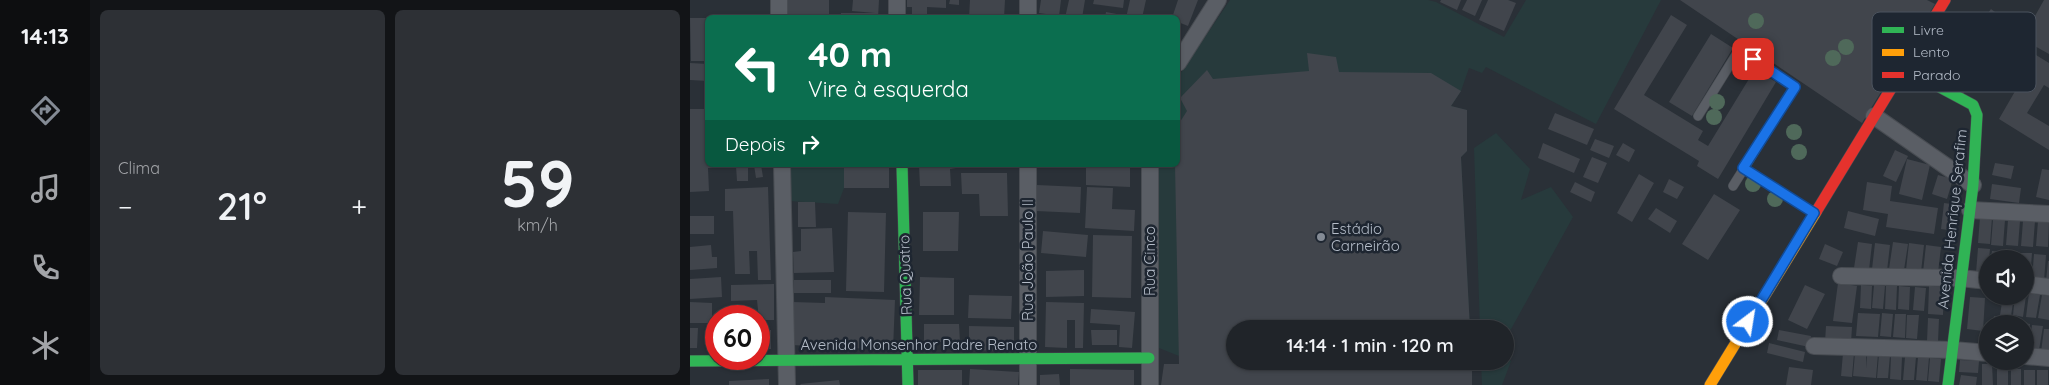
<!DOCTYPE html>
<html lang="pt">
<head>
<meta charset="utf-8">
<style>
	body { margin:0; font-family:Quicksand,sans-serif; background:#2d3035; color:#f1f3f6; height:100vh; display:flex; flex-direction:column; font-size:19px; white-space:nowrap }
	* { box-sizing:border-box; margin:0 }
	p { font-size:16px; color:#a2a4a8 }
	.icon { flex:none; width:28px; height:28px; fill:none; stroke:currentColor; stroke-width:2; stroke-linecap:round; stroke-linejoin:round }
	.map { position:relative; flex:1; overflow:hidden }
	.panel { display:flex; flex-direction:column; gap:10px; padding:10px; background:#121417; width:600px }
	.panel>* { flex:none }
	.guide { position:absolute; left:15px; top:15px; width:475px; height:152px; border-radius:8px; box-shadow:0 1px 4px #0004,0 0 0 1px #3d4146; background:#0b6e4f; color:#fff; overflow:hidden }
	.fabs { position:absolute; left:1289px; top:250px; display:grid; gap:10px }
	.fabs a { display:grid; place-items:center; width:55px; height:55px; border-radius:50%; background:#202429; box-shadow:0 1px 4px #0004,0 0 0 1px #3d4146; font-size:25px }
	.speed { position:absolute; left:15px; top:305px; display:flex; gap:10px; font-size:25px; font-weight:700; text-align:center }
	.speed>* { display:grid; place-content:center; width:65px; height:65px; border-radius:50%; background:#202429; box-shadow:0 1px 4px #0004,0 0 0 1px #3d4146; line-height:1 }
	.speed .limit { border:8px solid #d22; background:#fff; color:#111 }
	.pin { position:absolute; display:grid; place-items:center; width:42px; height:42px; color:#fff; margin:-21px; border-radius:10px; box-shadow:0 2px 8px #0006 }
	.me { position:absolute; width:55px; margin:-28px; rotate:31deg; stroke-linejoin:round; filter:drop-shadow(0 0 4px #0008) }
	.turn { display:flex; align-items:center; gap:18px; height:105px; padding:0 20px; font-size:22px }
	.turn .icon { width:65px; height:65px; stroke-width:2.5 }
	.turn b { display:block; font-size:35px; line-height:42px }
	.then { display:flex; align-items:center; height:48px; padding:0 20px; background:#0003; gap:10px; font-size:19px }
	.big { font-size:38px; font-weight:600; line-height:1.1 }
	.panel .tile { flex:1; display:flex; flex-direction:column; justify-content:center; gap:8px; min-width:0; padding:0 18px; border-radius:8px; background:#2d3035 }
	.panel .dial { align-items:center; gap:0 }
	.dial b { font-size:65px; line-height:1 }
	.heat { display:flex; justify-content:space-between; align-items:center; font-size:28px; direction:ltr }
	.panel .tiles { flex:1; display:grid; gap:10px; grid-template-columns:repeat(2,1fr) }
	.trip { position:absolute; left:536px; top:320px; width:288px; height:50px; border-radius:25px; background:#202429; box-shadow:0 1px 4px #0004,0 0 0 1px #3d4146; font-weight:600; line-height:50px; text-align:center }
	main { display:flex; flex:1; min-height:0 }
	.dock { display:flex; flex-direction:column; width:90px; justify-content:space-around; align-items:center; background:#0d0e10; color:#a2a4a8 }
	.dock .icon { width:35px; height:35px }
	.dock .on { color:#848b95 }
	.dock b { font-size:22px; color:#f1f3f6 }
	.map>svg:first-child { display:block }
	.green { fill:#273a3c }
	.building { fill:#41454c }
	.lines { fill:none; stroke-linecap:round; stroke-linejoin:round }
	.lane-casing { stroke:#484c52; stroke-width:10 }
	.street-casing { stroke:#484c52; stroke-width:18 }
	.fast-casing { stroke:#484c52; stroke-width:12 }
	.slow-casing { stroke:#484c52; stroke-width:12 }
	.jam-casing { stroke:#484c52; stroke-width:12 }
	.lane { stroke:#5a5e65; stroke-width:9 }
	.street { stroke:#5a5e65; stroke-width:16 }
	.fast { stroke:#30b455; stroke-width:11 }
	.slow { stroke:#ff9f0a; stroke-width:11 }
	.jam { stroke:#e5322d; stroke-width:11 }
	.tree { fill:#4f695a }
	.route-casing { stroke:#114b97; stroke-width:12 }
	.route { stroke:#1a73e8; stroke-width:9 }
	.poi-dot { fill:#848b95; stroke:#1e2631; stroke-width:2 }
	.labels { text-anchor:middle; dominant-baseline:central; stroke-width:5; stroke-linejoin:round; paint-order:stroke }
	.street-label { font-size:15px; fill:#b4bcc8; stroke:#1e2631 }
	.poi-label { font-size:15px; fill:#b4bcc8; stroke:#1e2631; text-anchor:start }
	.key { fill:#1e2631; stroke:#4b535e; stroke-width:1 }
	.key-label { font-size:14px; fill:#b4bcc8 }
</style>
</head>
<body>
<main>
<nav class="dock">
<b>14:13</b>
<svg class="icon on" aria-label="directions" viewBox="0 0 24 24"><path d="M12 3l9 9-9 9-9-9zM9 14v-3h6M13 9l2 2-2 2"/></svg>
<svg class="icon" aria-label="music" viewBox="0 0 24 24"><path d="M9 18V5l10-2v13"/><circle cx="6" cy="18" r="3"/><circle cx="16" cy="16" r="3"/></svg>
<svg class="icon" aria-label="phone" viewBox="0 0 24 24"><path d="M5 4h4l2 5-3 2q2 4 5 5l2-3 5 2v4C11 20 4 13 5 4z"/></svg>
<svg class="icon" aria-label="climate" viewBox="0 0 24 24"><path d="M12 3v18M4 7l16 10M4 17L20 7"/></svg>
</nav>
<section class="panel">
<div class="tiles">
<div class="tile"><p>Clima</p>
<div class="heat"><a>−</a><b class="big">21°</b><a>+</a></div>
</div>
<div class="tile dial"><b>59</b><p>km/h</p></div>
</div>
</section>
<div class="map">
<svg width="1359" height="385" viewBox="0 0 1359 385">
	<rect width="100%" height="100%" fill="#2a3037"/>
	<path class="green" d="M540 0H738L746 2 814 37 836 0H971L906 124 796 67 792 73 779 68 771 91 761 106 777 110V151L771 157 780 329H545V361H782V385H471L489 364V356L469 348 466 235 467 165H488V77Z
		M806 133 840 169 831 200 861 187 883 217 815 340V329H790L784 148Z
		M97 165H154V188L148 204 99 201Z
		M815 353 821 361 812 385H792L791 361H815Z"/>
	<path class="building" d="M95 0H139V16L95 18Z
		M163 0H189L188 18H151V13H185L162 11Z
		M217 0H256V8L237 7V18H222V7H217Z
		M260 0H269V5L259 4Z
		M280 0H315L314 18H279Z
		M351 0H371L369 16 349 13Z
		M379 0H395L392 18H375Z
		M404 0H434L433 8 403 4Z
		M440 0H456L452 18H436Z
		M488 0H508L498 26 488 22V18H482Z
		M751 0H771L767 10 750 2Z
		M777 0H792L785 16 772 10Z
		M798 0H818L826 3 814 31 789 20Z
		M990 0H1237L1245 4 1172 123Z
		M1354 0H1359V54L1332 39Z
		M1301 9 1317 21 1301 44 1284 32Z
		M416 12 432 15 431 18H415Z
		M261 15H270V18H261Z
		M981 15 997 25 954 95 1013 131 1008 140 1018 146 1065 69 1086 82 1028 179 1007 166 1009 161 924 109Z
		M0 18H18V44H15V61H1Z
		M1021 34 1043 48 1002 116 979 102Z
		M617 53 646 57 649 72 741 73 771 91 761 106 777 110V151L771 157 780 329H545V361H782V385H471L474 364H489L485 165H488V125L497 111 490 98 517 70 523 79 619 71Z
		M1346 55 1359 63V88L1354 85 1337 113 1359 126V150L1309 119Z
		M1270 56 1287 64 1273 94 1255 86Z
		M0 63 18 64V81L0 80Z
		M0 109H18V165H23V168H18L19 191 0 192Z
		M865 113 904 129 897 145 858 129Z
		M905 139 924 146 919 158 900 150Z
		M853 143 890 159 884 173 848 158Z
		M933 143 945 150 939 162 926 155Z
		M1205 150 1218 156 1206 182 1193 176Z
		M902 157 917 163 908 183 893 177Z
		M1217 159 1240 165 1232 200 1209 194Z
		M1305 163 1324 166 1321 179 1302 175Z
		M58 165V181H47L46 166Z
		M64 165H71L73 177 66 178Z
		M154 165H199V188H154Z
		M229 165H266V168L260 169 261 186H230Z
		M396 165H440V187L396 185Z
		M1352 169 1359 170V200L1346 197Z
		M271 173H317L318 216H290L289 194H272Z
		M949 174 964 183 942 222 927 213Z
		M1248 175 1263 179 1257 199 1242 194Z
		M979 179 994 187 987 199 973 192Z
		M885 182 905 192 901 202 880 192Z
		M1177 182 1202 186 1200 201 1248 208 1244 234 1196 227 1198 214 1173 210Z
		M1302 184 1331 188 1329 203 1300 199Z
		M347 185 391 187 390 213 346 211Z
		M78 187 81 280H68L67 251H59L60 274H45L43 211H35V189Z
		M397 187 423 188 422 209 445 210 444 231 395 228Z
		M1024 194 1050 210 1018 260 992 244Z
		M108 202H125L126 227H108Z
		M1254 203 1269 205 1266 231 1251 229Z
		M966 208 987 221 980 233 958 219Z
		M1158 211 1189 219 1185 236 1154 228Z
		M158 212 196 213 194 292 156 291Z
		M233 212H269L268 251H233Z
		M0 216H24V234H0Z
		M1290 217 1302 218 1300 244 1288 243Z
		M1303 219 1315 220 1313 246 1301 245Z
		M1318 220 1330 221 1328 246 1316 245Z
		M1333 221H1345L1343 247 1331 246Z
		M1348 221 1359 222 1358 247 1346 246Z
		M142 228 144 272 104 273 103 252 111 251V229Z
		M353 231 398 235 396 257 351 253Z
		M403 235 442 236 441 298 402 297Z
		M1168 242 1182 244 1179 270 1164 268Z
		M1203 242 1218 244 1214 270 1199 269Z
		M1185 243 1200 245 1197 271 1182 269Z
		M1219 243 1234 245 1231 272 1216 270Z
		M1135 244 1153 252 1147 266 1129 259Z
		M21 245 22 257H27V268L0 270V247Z
		M1236 245 1251 247 1248 273 1233 272Z
		M1288 248 1300 249 1299 259H1298V275L1286 273Z
		M1302 251 1314 252 1313 259H1301Z
		M1315 251 1327 252V259H1315Z
		M1330 253H1342L1340 279H1335V259H1329Z
		M1344 254 1356 255 1354 281 1342 279Z
		M1358 261H1359V281H1356Z
		M394 270V296L356 297V271Z
		M31 277 32 297 0 299V279Z
		M230 277 264 278V315H229Z
		M104 280H141V293H104Z
		M1148 283 1167 286 1162 323 1143 321Z
		M84 284V320H69L67 300 41 301V285Z
		M1115 285 1135 294 1117 329 1098 320Z
		M1171 285 1182 286 1181 309 1170 308Z
		M1184 285 1195 286 1193 309 1182 308Z
		M1196 286H1207L1206 310 1195 309Z
		M1209 286 1220 287 1219 310 1208 309Z
		M1239 286 1254 287 1253 315 1238 314Z
		M1225 287 1236 288 1234 311 1223 310Z
		M1339 293 1350 295 1346 318 1336 317Z
		M279 295 322 296 321 319 278 318Z
		M1352 295 1359 296V320L1348 318Z
		M1313 296H1324L1321 316 1310 315Z
		M1325 296H1336L1333 317 1323 315Z
		M135 297 205 300 203 350 101 345 103 302 135 303Z
		M1280 297 1295 298 1293 331 1277 329Z
		M0 302 22 303V323H0Z
		M356 302 394 303 393 348H385V320H377V348L355 347Z
		M401 309 445 312 442 348 429 347 430 325 400 323Z
		M1168 313 1190 314 1188 337 1166 336Z
		M1192 313 1203 314 1201 337 1190 336Z
		M1205 314H1216L1215 338 1203 337Z
		M1217 315H1229L1227 339 1216 338Z
		M1304 316 1315 318 1314 324H1303Z
		M1238 318 1249 319 1248 342 1237 341Z
		M1317 319 1328 320 1327 324H1316Z
		M1335 323 1340 324 1337 347H1335Z
		M234 324H269L270 342H234Z
		M1342 325 1353 326 1349 350 1339 348Z
		M279 326 324 327V351L279 350Z
		M1136 326 1162 327 1161 343 1135 342Z
		M0 328H8L7 348H0Z
		M1354 329H1359V353L1351 352Z
		M20 330H26V353H20Z
		M69 330H81V349H69Z
		M401 330H427V345H402Z
		M1089 330 1121 336 1119 347 1087 340Z
		M1079 343 1115 352 1113 362 1077 353Z
		M1153 353H1164L1162 377 1151 376Z
		M1165 353H1176V369L1177 354H1188L1186 378 1163 376Z
		M1189 354 1200 355 1198 378H1187Z
		M1201 356 1212 357 1211 380 1200 379Z
		M1215 357H1226L1224 380H1213Z
		M1228 357 1239 358 1237 381 1226 380Z
		M1240 358 1251 359 1249 382 1238 381Z
		M1270 360 1289 361 1288 373 1269 372Z
		M1292 364H1302L1303 385H1292Z
		M1099 367 1123 370 1121 385H1096Z
		M1307 367H1318V385H1307Z
		M280 369 329 372 328 385H279Z
		M380 369 444 370V385H380Z
		M1321 369H1331V385H1321Z
		M228 370H272V385H228Z
		M1334 370H1345V385H1334Z
		M1347 370H1358V385H1347Z
		M369 374 370 385H350V375Z
		M1271 375 1287 377 1286 385H1269Z
		M79 379V385H39V381Z
		M149 380 150 385H111L110 384Z"/>
	<g class="lines">
		<g class="lane-casing">
			<path id="lane" d="M1008 116 1049 50 1105 87 1043 186
				M1053 168 1123 212"/>
		</g>
		<g class="street-casing">
			<path id="street" d="M89 0V18
				M207 0V18
				M338 18V0
				M488 63 528 0
				M1184 116 1283 185
				M92 165 97 385
				M338 165V385
				M460 165V385
				M1280 210 1359 214
				M1151 276 1270 278 1298 281
				M1335 284 1359 287
				M1124 346 1263 350 1298 353
				M1335 356 1359 358"/>
		</g>
		<g class="fast-casing">
			<path id="fast" d="M1214 68 1283 105 1287 115 1283 185 1258 385
				M212 165 218 385
				M0 361 459 358"/>
		</g>
		<g class="slow-casing">
			<path id="slow" d="M1020 385 1126 212"/>
		</g>
		<g class="jam-casing">
			<path id="jam" d="M1126 212 1255 0"/>
		</g>
		<use href="#lane" class="lane"/>
		<use href="#street" class="street"/>
		<use href="#fast" class="fast"/>
		<use href="#slow" class="slow"/>
		<use href="#jam" class="jam"/>
	</g>
	<g class="tree">
		<circle cx="1066" cy="21" r="8"/>
		<circle cx="1156" cy="47" r="8"/>
		<circle cx="1143" cy="58" r="8"/>
		<circle cx="1027" cy="102" r="8"/>
		<circle cx="1024" cy="117" r="8"/>
		<circle cx="1104" cy="132" r="8"/>
		<circle cx="1109" cy="152" r="8"/>
		<circle cx="1063" cy="184" r="8"/>
		<circle cx="1085" cy="199" r="8"/>
	</g>
	<g class="lines">
		<g class="route-casing">
			<path id="route" d="M1058 322 1124 213 1053 168 1105 87 1063 59"/>
		</g>
		<use href="#route" class="route"/>
	</g>
	<circle class="poi-dot" cx="631" cy="237" r="5"/>
	<g class="labels">
		<g class="street-label">
			<text transform="translate(1262 219) rotate(-84)">Avenida Henrique Serafim</text>
			<text transform="translate(337 260) rotate(-90)">Rua João Paulo II</text>
			<text transform="translate(459 261) rotate(-90)">Rua Cinco</text>
			<text transform="translate(215 275) rotate(-92)">Rua Quatro</text>
			<text x="229" y="344">Avenida Monsenhor Padre Renato</text>
		</g>
		<g class="poi-label">
			<text x="641" y="228">Estádio<tspan x="641" dy="17">Carneirão</tspan></text>
		</g>
	</g>
	<rect x="1182" y="12" width="164" height="80" rx="8" class="key"/>
	<rect x="1192" y="27" width="22" height="6" fill="#30b455"/>
	<rect x="1192" y="49" width="22" height="7" fill="#ff9f0a"/>
	<rect x="1192" y="72" width="22" height="6" fill="#e5322d"/>
	<g class="key-label">
		<text x="1223" y="35">Livre</text>
		<text x="1223" y="57">Lento</text>
		<text x="1223" y="80">Parado</text>
	</g>
</svg>
<div class="fabs">
<a><svg class="icon" aria-label="sound" viewBox="0 0 24 24"><path d="M4 9h4l5-4v14l-5-4H4zM17 9q2 3 0 6"/></svg></a>
<a><svg class="icon" aria-label="layers" viewBox="0 0 24 24"><path d="M12 4l9 5-9 5-9-5zM3 14l9 5 9-5"/></svg></a>
</div>
<div class="speed"><div class="limit">60</div></div>
<div class="pin" style="left:1063px;top:59px;background:#d93025"><svg class="icon" aria-label="arrive" viewBox="0 0 24 24"><path d="M6 21V4h12l-3 4 3 4H6"/></svg></div>
<svg class="me" style="left:1058px;top:322px" viewBox="-20 -20 40 40"><circle r="17" fill="#1a73e8" stroke="#fff" stroke-width="3"/><path d="M0-11L8 9 0 5-8 9z" fill="#fff"/></svg>
<div class="trip">14:14 · 1 min · 120 m</div>
<div class="guide">
<div class="turn"><svg class="icon" aria-label="left" viewBox="0 0 24 24"><path d="M17 20v-9H6M10 6l-5 5 5 5"/></svg><div><b>40 m</b>Vire à esquerda</div></div>
<div class="then">Depois<svg class="icon" aria-label="right" viewBox="0 0 24 24"><path d="M7 20v-9h11M14 6l5 5-5 5"/></svg></div>
</div>
</div>
</main>
</body>
</html>
